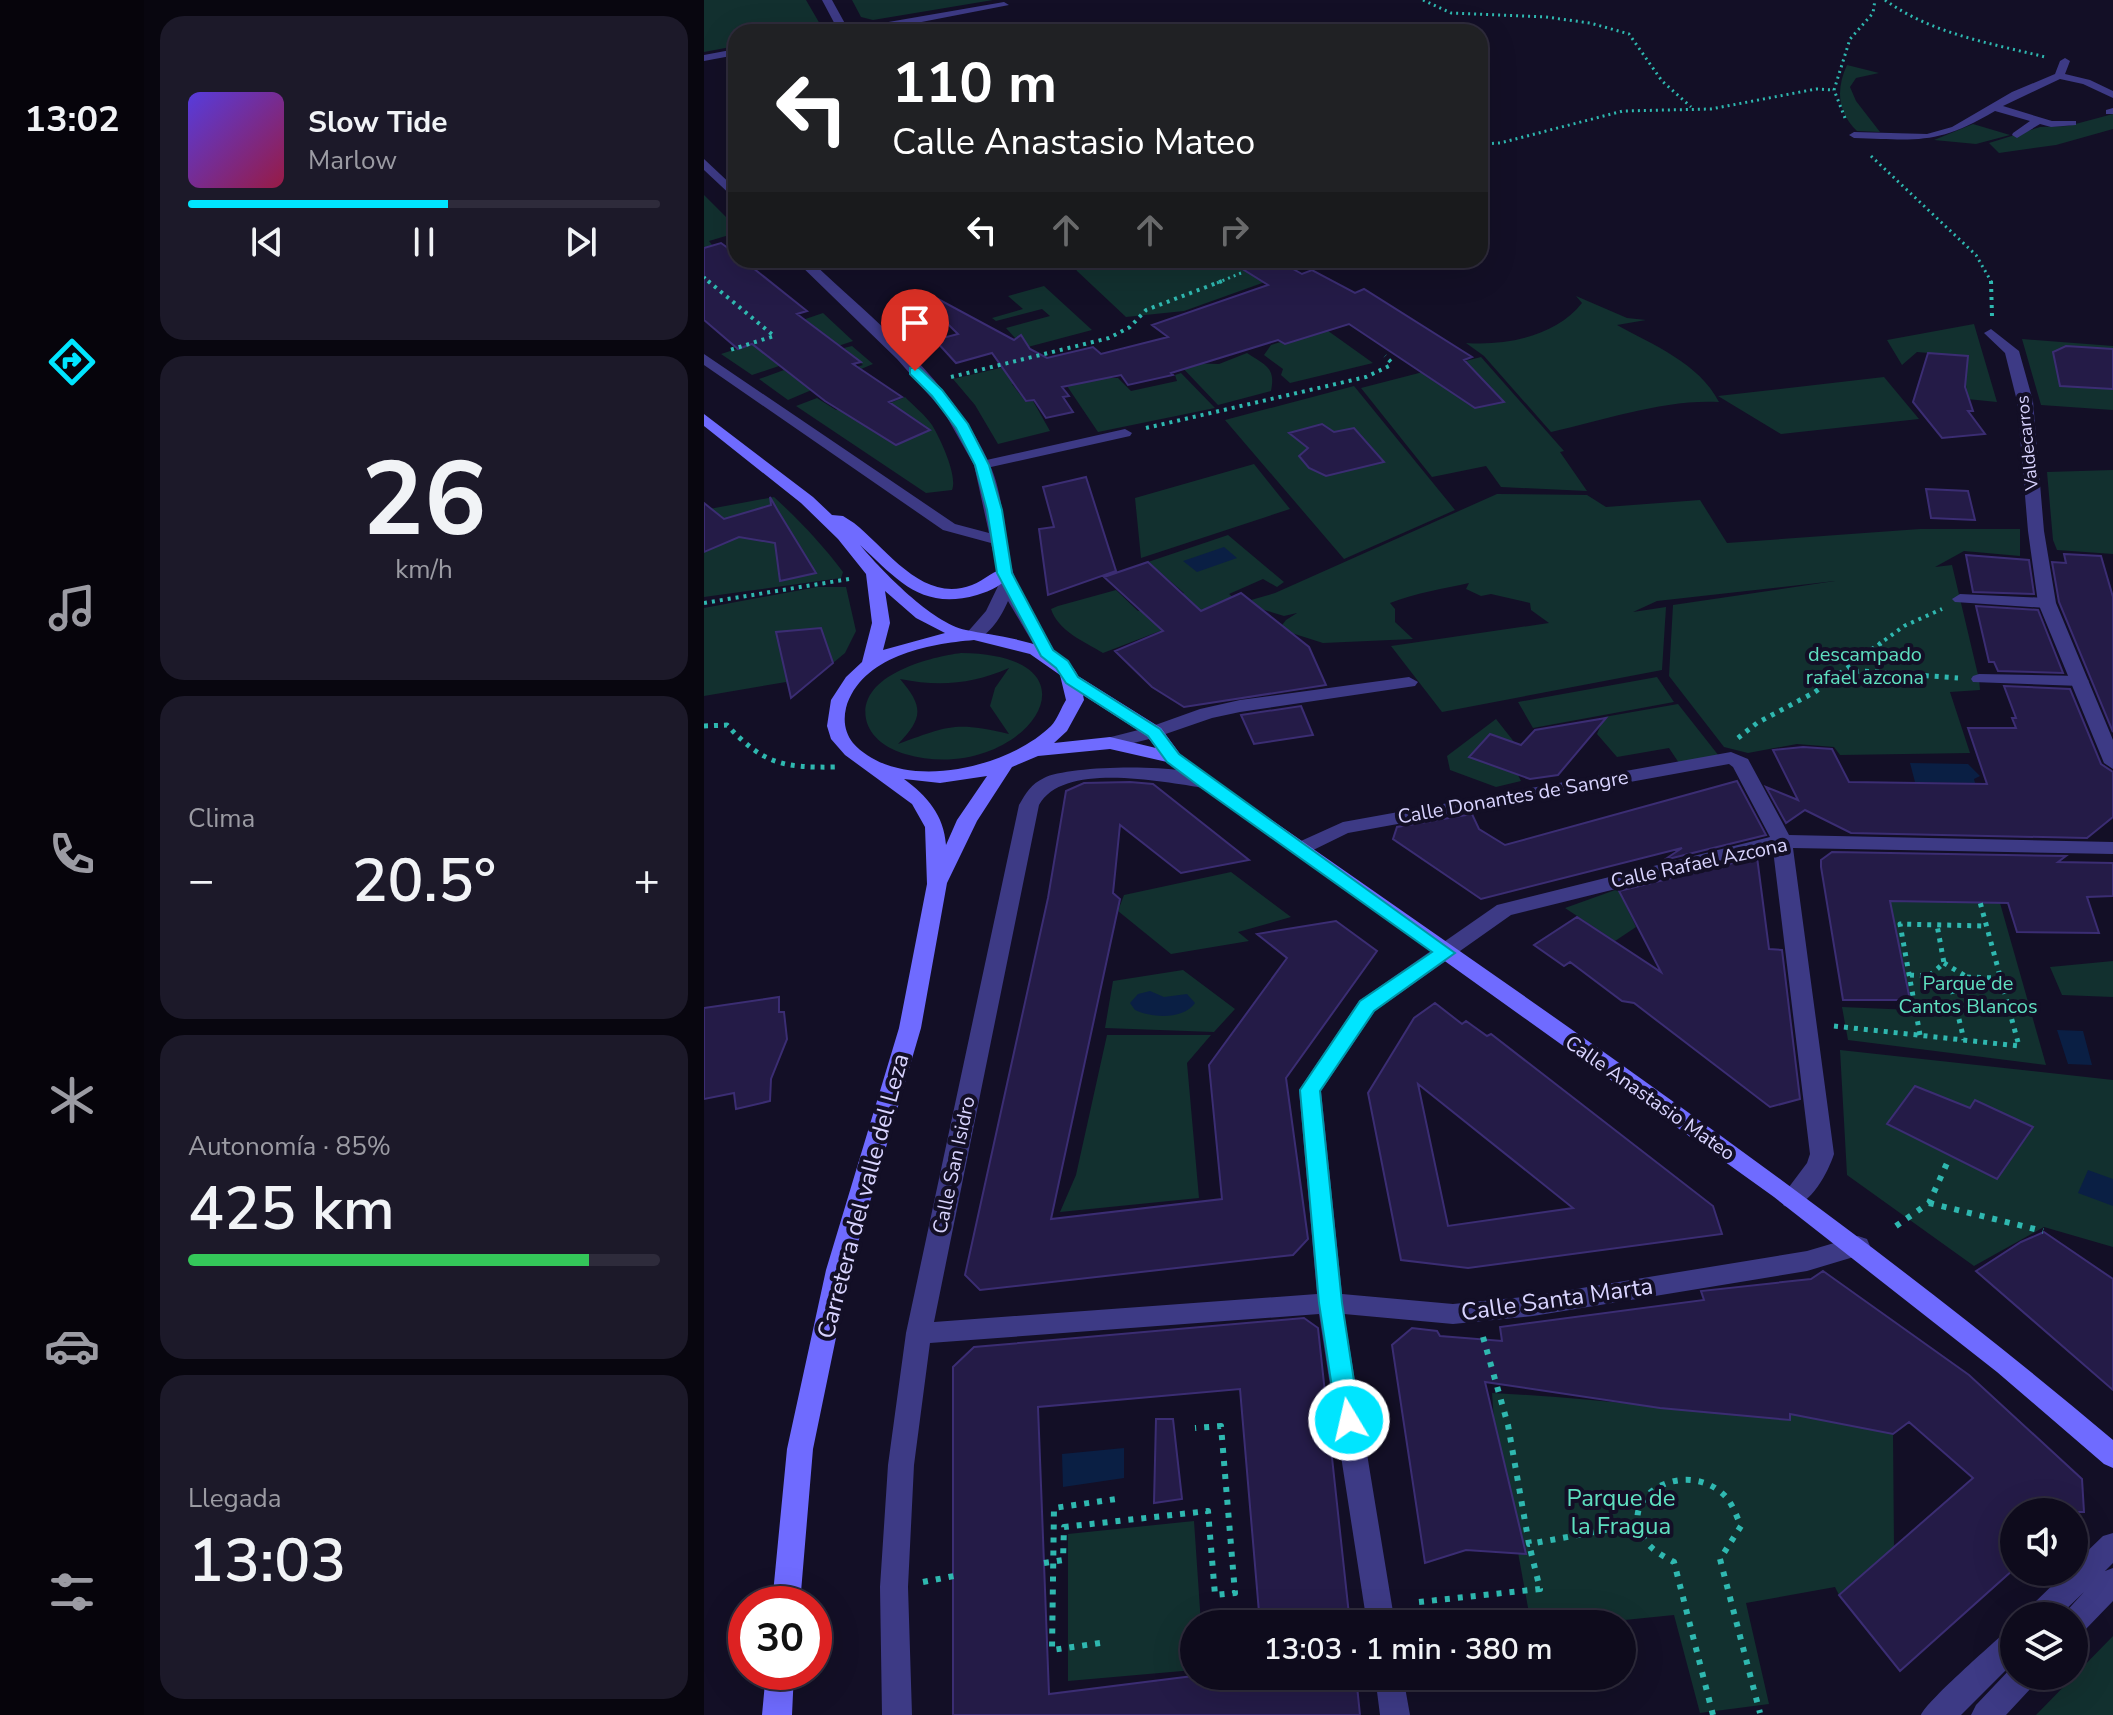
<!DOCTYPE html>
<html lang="es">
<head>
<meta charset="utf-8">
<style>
	body { margin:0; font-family:"Nunito Sans",sans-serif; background:#1c1929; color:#f1f3f6; height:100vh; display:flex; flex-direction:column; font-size:30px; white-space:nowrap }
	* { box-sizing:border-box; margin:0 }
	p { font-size:26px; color:#9b9ba3 }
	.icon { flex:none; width:44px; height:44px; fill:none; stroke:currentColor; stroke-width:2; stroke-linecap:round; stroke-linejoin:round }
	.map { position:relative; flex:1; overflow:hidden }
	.details { display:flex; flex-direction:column; gap:16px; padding:16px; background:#08060f; width:560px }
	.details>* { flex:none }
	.banner { position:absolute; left:24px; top:24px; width:760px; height:244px; border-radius:24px; box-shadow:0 8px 32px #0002,0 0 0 2px #2e2b3b; background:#202124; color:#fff; overflow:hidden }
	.tools { position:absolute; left:1296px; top:1498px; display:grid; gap:16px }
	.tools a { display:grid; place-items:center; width:88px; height:88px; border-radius:50%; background:#0e0b1c; box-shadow:0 8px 32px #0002,0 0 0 2px #2e2b3b; font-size:40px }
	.speed { position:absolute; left:24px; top:1586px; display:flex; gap:16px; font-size:40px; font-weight:700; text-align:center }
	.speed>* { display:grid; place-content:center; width:104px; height:104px; border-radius:50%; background:#0e0b1c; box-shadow:0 8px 32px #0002,0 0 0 2px #2e2b3b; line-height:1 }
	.speed .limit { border:12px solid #d22; background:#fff; color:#111 }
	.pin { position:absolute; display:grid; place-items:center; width:68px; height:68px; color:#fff; margin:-82px -34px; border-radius:50% 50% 50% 0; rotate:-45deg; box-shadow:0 0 8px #0007 }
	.pin .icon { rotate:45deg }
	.me { position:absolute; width:88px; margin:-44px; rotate:351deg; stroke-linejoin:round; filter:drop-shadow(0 0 6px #0008) }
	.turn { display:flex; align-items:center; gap:28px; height:168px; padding:0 32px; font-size:36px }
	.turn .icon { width:104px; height:104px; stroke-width:2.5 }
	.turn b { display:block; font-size:56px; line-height:68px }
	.lanes { display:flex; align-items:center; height:76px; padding:0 32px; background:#0003; justify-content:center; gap:40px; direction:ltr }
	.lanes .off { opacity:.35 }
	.big { font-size:60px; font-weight:600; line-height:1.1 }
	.details .widget { flex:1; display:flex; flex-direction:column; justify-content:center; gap:12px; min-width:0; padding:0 28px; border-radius:24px; background:#1c1929 }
	.details .dial { align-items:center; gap:0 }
	.dial b { font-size:104px; line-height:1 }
	.song { display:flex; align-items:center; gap:24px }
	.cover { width:96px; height:96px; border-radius:12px; background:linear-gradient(135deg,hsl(250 70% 55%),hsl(340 70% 35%)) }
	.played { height:8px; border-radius:4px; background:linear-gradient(90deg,#00e5ff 55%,#2e2b3b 55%) }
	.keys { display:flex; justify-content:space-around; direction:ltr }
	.heat { display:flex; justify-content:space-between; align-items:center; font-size:44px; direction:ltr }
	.charge { height:12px; border-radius:6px; background:linear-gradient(90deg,#34c759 85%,#2e2b3b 0) }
	.trip { position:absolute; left:476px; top:1610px; width:456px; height:80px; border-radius:40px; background:#0e0b1c; box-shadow:0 8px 32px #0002,0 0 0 2px #2e2b3b; font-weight:600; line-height:80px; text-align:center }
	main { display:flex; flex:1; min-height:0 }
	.menu { display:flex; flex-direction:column; width:144px; justify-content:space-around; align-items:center; background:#06040b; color:#9b9ba3 }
	.menu .icon { width:56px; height:56px }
	.menu .on { color:#00e5ff }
	.menu b { font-size:36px; color:#f1f3f6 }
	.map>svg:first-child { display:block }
	.green { fill:#12302f; fill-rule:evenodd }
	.water { fill:#0a1f44 }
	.building { fill:#241b47; stroke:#3b2d73; stroke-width:2; fill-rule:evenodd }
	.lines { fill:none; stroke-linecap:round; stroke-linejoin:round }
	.path-far3 { stroke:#2fb8b0; stroke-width:3; stroke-dasharray:2 4; stroke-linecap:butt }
	.path-far2 { stroke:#2fb8b0; stroke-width:4; stroke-dasharray:3 5; stroke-linecap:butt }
	.path-far1 { stroke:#2fb8b0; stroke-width:5; stroke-dasharray:4 6; stroke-linecap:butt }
	.path { stroke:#2fb8b0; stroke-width:6; stroke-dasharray:5 8; stroke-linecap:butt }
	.service { fill:#3d3a85; fill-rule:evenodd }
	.minor { fill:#3d3a85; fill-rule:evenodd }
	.tertiary { fill:#3d3a85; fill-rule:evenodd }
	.secondary { fill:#6f6bff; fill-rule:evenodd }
	.route { fill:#00e5ff; stroke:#0095a6; stroke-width:2 }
	.labels { text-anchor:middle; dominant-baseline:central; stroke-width:8; stroke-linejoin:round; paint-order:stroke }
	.far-street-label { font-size:18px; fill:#d9d4ff; stroke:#130f26 }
	.park-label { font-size:20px; fill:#5fe0c0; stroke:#130f26 }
	.street-label { font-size:20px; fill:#d9d4ff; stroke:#130f26 }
	.near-street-label { font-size:24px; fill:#d9d4ff; stroke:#130f26 }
	.near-park-label { font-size:24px; fill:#5fe0c0; stroke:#130f26 }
</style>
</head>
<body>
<main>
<nav class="menu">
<b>13:02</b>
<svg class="icon on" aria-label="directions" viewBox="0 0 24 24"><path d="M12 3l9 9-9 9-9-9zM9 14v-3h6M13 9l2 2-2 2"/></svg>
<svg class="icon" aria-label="music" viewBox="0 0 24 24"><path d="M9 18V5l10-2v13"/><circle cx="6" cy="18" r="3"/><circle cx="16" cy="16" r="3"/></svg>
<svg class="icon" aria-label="phone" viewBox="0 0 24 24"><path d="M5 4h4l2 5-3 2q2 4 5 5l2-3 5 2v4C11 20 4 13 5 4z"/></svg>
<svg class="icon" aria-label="climate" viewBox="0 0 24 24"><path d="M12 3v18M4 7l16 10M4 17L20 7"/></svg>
<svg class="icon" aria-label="car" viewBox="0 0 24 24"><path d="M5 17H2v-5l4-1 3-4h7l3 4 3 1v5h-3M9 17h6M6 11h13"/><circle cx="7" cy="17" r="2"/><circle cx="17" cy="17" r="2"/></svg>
<svg class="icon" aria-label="filters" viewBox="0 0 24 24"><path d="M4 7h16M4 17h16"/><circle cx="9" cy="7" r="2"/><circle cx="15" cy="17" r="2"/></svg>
</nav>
<section class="details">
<div class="widget">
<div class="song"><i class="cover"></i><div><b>Slow Tide</b><p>Marlow</p></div></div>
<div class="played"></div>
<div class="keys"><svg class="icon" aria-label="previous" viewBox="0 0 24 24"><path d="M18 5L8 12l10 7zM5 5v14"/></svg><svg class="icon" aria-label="pause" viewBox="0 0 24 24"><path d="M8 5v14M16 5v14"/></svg><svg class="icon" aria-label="next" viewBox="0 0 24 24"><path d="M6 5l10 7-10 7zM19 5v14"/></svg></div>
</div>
<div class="widget dial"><b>26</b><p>km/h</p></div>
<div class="widget"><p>Clima</p>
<div class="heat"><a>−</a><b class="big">20.5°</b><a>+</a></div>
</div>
<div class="widget"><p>Autonomía · 85%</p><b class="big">425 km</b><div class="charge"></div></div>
<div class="widget"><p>Llegada</p><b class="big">13:03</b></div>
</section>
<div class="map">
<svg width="1409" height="1715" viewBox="0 0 1409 1715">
	<rect width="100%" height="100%" fill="#130f26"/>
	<path class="green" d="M0 0H102L120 31 32 32V46L0 52Z
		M148 0H289L169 20 157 17Z
		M1143 65 1175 73 1152 78 1146 87 1152 101 1176 132 1153 131C1133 112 1132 89 1143 65Z
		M1409 114V129L1352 145 1295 153 1285 143 1336 127 1364 126Z
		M1269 124 1306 135 1272 144 1230 140Z
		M0 195 32 227V233L5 241 8 245 0 248Z
		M367 260H623L480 311 422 317 373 271Z
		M340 286 388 330 320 348 302 328 346 316 338 309 292 321 288 318 319 309 304 296Z
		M872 296 923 318 942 320 913 325C949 345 995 363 1015 402 960 399 901 420 847 432L780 356 762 343C803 346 852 336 878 303Z
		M119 313 149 341 48 375 17 354 74 335 75 328Z
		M1270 324 1293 402 1263 399 1260 356 1213 352 1198 365 1183 340Z
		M620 328 669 363 586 383 577 375 579 369 560 355 567 345Z
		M1318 339 1409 346V410L1337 405Z
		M148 346 169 364 84 400 55 379 80 370 99 384 159 365 140 348Z
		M543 353C561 365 572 367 567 391L514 405 474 363 515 364Z
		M777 357 860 451 856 452 883 491 797 487 782 466 728 477 657 388Z
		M317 363 330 378 308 384 322 402 329 401 346 431 294 444 271 405 249 379Z
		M477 373 511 408 394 432 363 386 397 378H414L427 391 473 381 471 375Z
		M1180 377 1215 419 1077 434 1014 396Z
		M650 386 751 510 640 559 521 420Z
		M201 397C210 406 221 415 228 425 236 438 254 476 248 490L222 493 92 406 113 398 132 410 155 401 169 410Z
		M550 464 586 509 437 558 431 498Z
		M1409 470V554L1353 550 1349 540 1343 472Z
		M793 494 883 495 902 507 996 500 1023 543 1216 529H1316V556L1260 551 1231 567 1248 565 1275 679 1276 690 1246 692 1266 753 1136 755 1130 747 1093 744 1044 753 1020 747 965 676 969 605 1131 581 953 601 929 612 962 607 958 670 738 712 687 646 845 623 827 610 826 603 787 594 777 596 762 589 765 583C738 589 712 593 686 603L691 609V622L709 639 619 643 575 629 582 620 593 613 580 616 557 609 547 600 571 593Z
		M70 497C96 521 118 544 139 572L137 578 0 597V510Z
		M524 535 580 582 573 587 559 579 525 594 534 601 399 653C381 642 354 631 347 609L354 606 412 590 434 611 480 593 444 562Z
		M113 587H142L152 631 141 653 88 697 82 682 0 696V608Z
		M257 653C413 655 316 788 201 754 184 749 166 738 162 719 154 675 226 657 257 653ZM305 668 291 688 286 706 305 734C250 721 244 726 194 744 219 718 220 707 196 679 236 687 268 684 305 668Z
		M953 677 970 702 829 728 814 702Z
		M974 704 1015 756 975 763 965 748 913 757 893 734 900 717Z
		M792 719 811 743 786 734 765 757 814 775 817 781 792 787 746 770 743 756Z
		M527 872 587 917 534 932 545 941 467 954 414 911 420 895Z
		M914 889 932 927 911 941 861 908Z
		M1186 901 1296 903 1342 1065 1144 1040 1138 1007 1208 1010Z
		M1409 961V997L1358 995 1346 967Z
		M479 970 531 1009 510 1032 401 1028 409 981Z
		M403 1035H507L483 1063 495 1198 356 1212 372 1175Z
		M1136 1050 1409 1080V1247L1340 1227 1270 1266 1143 1175Z
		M788 1393C888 1398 986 1411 1085 1420L1086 1414 1189 1434 1190 1548 1135 1595 1131 1587 1042 1603 1065 1704 996 1713 970 1615 881 1624H827L790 1420Z
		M490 1521 497 1624H490V1670L364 1681V1534Z
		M1409 1636V1715H1332Z"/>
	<path class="water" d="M520 547 533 558 493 572 479 561Z
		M1206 763 1264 764 1276 776 1270 779 1271 783 1211 782Z
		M446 991 460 997 483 994 491 1003C479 1020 448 1018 431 1010L426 1003 434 994Z
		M1353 1030 1379 1031 1388 1065 1364 1064Z
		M1384 1170 1409 1179V1206L1374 1193Z
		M420 1448V1478L359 1487 358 1454Z"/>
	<path class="building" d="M17 243 32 254V260H39L103 311 93 314 157 362 149 364 198 397 185 402 226 430 192 445 121 401 48 344 34 349 0 320V248Z
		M524 260H573L598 274 608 270 651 293 660 289 768 357 760 360 800 402 771 408 645 324 581 344 574 340 467 373 469 375 424 385 417 375 358 387 365 396 359 397 369 412 342 418 330 400 322 401 288 353 252 363 231 340 254 334 218 299 223 293 310 340 317 335 326 349 343 358 389 347 397 354 464 337 448 325 564 285Z
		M1362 346 1409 349V389L1356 386 1349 352Z
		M1224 353 1264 356 1261 387 1269 411H1264L1281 434 1238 438 1209 402Z
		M618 424 630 432 650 428 680 462 622 476 605 468 595 456 604 448 585 433Z
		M382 477 412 571 344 595 335 529 350 527 339 487Z
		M1222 489 1264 491 1271 520 1227 518Z
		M66 497 74 511 112 573 76 581 71 543 35 537 0 552V503L20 519 67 505Z
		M1360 554 1397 556 1409 597V732L1355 602 1348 562 1362 563Z
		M1262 555 1325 560 1330 594 1269 592Z
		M444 562 497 611 537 593 605 647 622 685 480 707 448 687 411 651 459 631 400 577Z
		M1272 606 1334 610 1359 673 1294 671 1290 662H1285Z
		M117 628 129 663 87 698 72 632Z
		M1300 686 1366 689 1397 764 1409 772V817L1383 838 1147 833 1101 810 1082 823 1062 787 1094 800 1069 750 1099 747 1128 749 1145 782 1283 784 1264 728H1312L1308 718H1312Z
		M597 706 609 735 550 744 537 715Z
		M902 718 854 775 826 779 765 757 786 734 817 745 831 730Z
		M1033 781 1062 835 960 860 978 848 777 899 689 839 693 827 768 814 775 829 801 845Z
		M426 782 449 784 545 860 477 873 416 825 409 893 416 899 347 1219 518 1199 505 1065 583 958 553 934 632 921 673 951 582 1078 604 1239 589 1255 276 1290 261 1275 344 898 362 791 380 783Z
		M1128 852 1362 856 1354 862 1409 863V896L1383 897 1395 933 1313 932 1304 903 1186 901 1206 1000H1139L1117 867V860Z
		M1053 857 1065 949 1078 950 1096 1099 1066 1107 930 1003 918 1001 866 962 860 966 830 945 873 917 957 972 915 891Z
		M75 997V1012H80L83 1039 67 1079 66 1101 32 1109 30 1093 0 1099V1008Z
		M731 1003 758 1024 762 1021 783 1036 787 1034 1009 1206 1018 1234 764 1268 697 1260 664 1093 710 1018ZM714 1084 869 1208 744 1226Z
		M1211 1086 1266 1108 1271 1100 1329 1127 1293 1179 1183 1124Z
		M1340 1232 1409 1279V1390L1272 1271 1317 1242Z
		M1119 1271 1265 1375 1378 1479 1380 1512H1310V1569L1196 1671 1135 1595 1269 1478 1205 1422 1189 1434 1086 1414V1420L956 1408 781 1382 822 1554 762 1550 721 1563 688 1345 708 1328 733 1331 736 1336 798 1341 796 1327 1000 1300 997 1291 1107 1279Z
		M600 1318 614 1328 646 1624H556L536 1389 334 1407 345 1694 489 1676H652L656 1715H249V1367L270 1347Z
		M452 1419H469L478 1499 450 1503Z"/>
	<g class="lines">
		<path class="path-far3" d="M719 0 747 13 842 17 886 23 925 34 958 81 987 107
			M1181 0C1228 34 1286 43 1341 57
			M1141 118 1130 90 1146 39 1169 13 1171 0
			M776 144 796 143 919 111 1007 109 1112 89 1130 90
			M1167 156 1272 255 1288 283
			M0 277 7 283
			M513 283 537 273"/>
		<path class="path-far2" d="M4 281 70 336 26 350
			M1287 281 1288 316
			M247 377 405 338 426 327 442 310 518 281
			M442 428 662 377 685 366 687 362 681 356
			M0 603 145 579
			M1174 645 1200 626 1238 609"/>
		<path class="path-far1" d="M1141 673 1157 671 1254 678
			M0 726 23 725C59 764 79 768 131 767
			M1034 738 1053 723 1111 692 1177 643
			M1206 975 1225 976 1240 963 1233 925
			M1225 976 1248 990 1263 977 1240 963
			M1263 977 1295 978
			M1248 990 1260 1040
			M1130 1026 1315 1046 1276 902
			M1216 1035 1196 924 1282 926"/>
		<path class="path" d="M1225 1203 1339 1231
			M1192 1226 1225 1203 1244 1161
			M779 1337 804 1425 825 1544 934 1524
			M340 1563 359 1560 360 1527 504 1511 511 1595 531 1593 517 1426 491 1428
			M219 1582 250 1576
			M715 1602 836 1589 825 1544
			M396 1643 348 1650 350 1508 412 1499
			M1009 1715 970 1562C961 1557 951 1552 944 1544 905 1498 983 1454 1023 1498 1029 1506 1033 1517 1037 1526L1016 1559 1056 1713"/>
		<path class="service" d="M1361 58 1366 61 1361 74 1386 80 1409 91V98L1379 84 1356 79 1299 106 1348 121H1372V125L1347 127 1336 124 1313 138 1308 135 1309 133 1326 121 1291 111C1233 145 1215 140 1150 138L1145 135 1150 132 1223 134 1248 127 1308 92 1351 74 1356 61Z
			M1409 108V114H1402V110Z
			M421 429 428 433 426 436 278 469 271 465 278 461Z
			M1256 594 1343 598 1351 603 1343 608 1251 602 1248 599Z
			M1275 674 1377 676 1385 681 1377 686 1269 682 1267 679 1269 676Z"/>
		<path class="minor" d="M118 0H128L144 29 300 2 305 5 166 32H135Z
			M32 49V55L0 61V55Z
			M0 159 32 189V200L0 170Z
			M91 260H106C170 321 250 382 286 465 301 499 299 537 309 572 318 601 337 627 352 653L349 657H337L304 601C298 615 286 636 270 640L261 635 282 611 296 582 287 543 239 530 0 365V354L251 524 285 533 270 465 240 412 193 359Z
			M1287 329 1315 351 1329 401 1340 531 1352 603 1409 740V769L1400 763 1334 603 1324 531 1313 401 1301 353 1280 333Z
			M705 677 714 682 711 686 536 712 508 718 450 738 441 732 443 728 496 709 536 700Z
			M1027 752 1044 759 1085 835 1409 842V854L1089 848 1130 1154C1124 1173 1103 1213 1080 1206L1076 1199 1103 1163 1106 1154 1069 850 807 915 671 1011 617 1091 638 1294 749 1304 829 1296 1103 1251 1154 1236 1163 1239 1166 1246 1163 1253 1103 1271 829 1316 749 1324 640 1314 691 1624H663L615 1314 226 1343 210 1465 204 1587 208 1715H178L176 1587 184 1465 202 1333 315 805C322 793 327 784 340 778 365 765 493 762 511 782L501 788C459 782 359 761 335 805L230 1322 613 1294 595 1090 655 1001 793 905 1066 837 1029 767 1025 764 644 833 595 857 585 850 588 845 639 822Z
			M1409 1533V1563L1401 1571 1409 1568V1601L1380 1631 1370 1635V1616H1358L1380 1592 1355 1616H1322L1326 1607 1362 1572H1370V1564L1399 1536Z
			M1310 1629V1662L1257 1715H1217C1223 1701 1284 1648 1300 1633Z
			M1309 1666 1310 1676H1333L1329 1686 1302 1715H1267L1272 1705Z
			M671 1676H699L706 1715H676Z"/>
		<path class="tertiary" d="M450 726 457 728 459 732 457 736 406 749 397 743 399 739Z"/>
		<path class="secondary" d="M0 414 109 497 128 515 139 516 150 523C184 550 219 604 268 585 282 580 293 566 307 569L309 573C300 584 287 591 273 595 217 611 193 579 156 545 178 571 228 623 262 630 294 637 359 641 374 676L457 728 476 754 508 778C813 993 1124 1199 1409 1440V1468L1400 1464 1293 1372 1070 1197 463 762 406 749 334 756 308 767 273 821 243 883 217 1028 146 1270 109 1449 96 1604H68L83 1449 122 1270 195 1028 223 884 221 827 208 804 141 755 127 739 123 726 127 700 142 677 158 662 168 623 162 574 134 539 97 503 0 426ZM181 591 212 618 241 633 179 650 186 623ZM270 640 326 654 356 675 362 700C357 708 353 720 347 726 303 769 195 794 149 743 141 733 139 721 142 708 157 656 224 644 270 640ZM379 695 443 736 452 748 406 737 350 743 363 731 380 700ZM283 776 253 820 242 845C240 815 223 796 200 779L236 783Z
			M62 1672H90L88 1715H58Z"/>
	</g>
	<path class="route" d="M206 368H215L238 390 264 424 285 465 298 510 308 573 349 650 364 661 374 677 456 729 475 754 751 953 670 1011 616 1091 638 1303 656 1420 653 1427 645 1430 636 1427 633 1420 615 1303 596 1090 656 1001 728 952 495 786 463 762 444 736 362 683 352 668 337 656 293 573 283 510 271 465 252 428 228 396 206 374Z"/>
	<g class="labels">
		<g class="far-street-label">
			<text transform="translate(1323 443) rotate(-96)">Valdecarros</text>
		</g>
		<g class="park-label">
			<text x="1161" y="654">descampado<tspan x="1161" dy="23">rafael azcona</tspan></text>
			<text x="1264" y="983">Parque de<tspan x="1264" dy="23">Cantos Blancos</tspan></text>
		</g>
		<g class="street-label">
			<text transform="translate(809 797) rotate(-10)">Calle Donantes de Sangre</text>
			<text transform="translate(995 863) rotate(-12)">Calle Rafael Azcona</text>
			<text transform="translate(946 1098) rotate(35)">Calle Anastasio Mateo</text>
			<text transform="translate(250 1165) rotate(-78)">Calle San Isidro</text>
		</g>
		<g class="near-street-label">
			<text transform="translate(159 1196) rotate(-75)">Carretera del valle del Leza</text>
			<text transform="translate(853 1299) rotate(-8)">Calle Santa Marta</text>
		</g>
		<g class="near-park-label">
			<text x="917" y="1498">Parque de<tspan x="917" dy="28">la Fragua</tspan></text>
		</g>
	</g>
</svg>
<div class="tools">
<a><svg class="icon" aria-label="sound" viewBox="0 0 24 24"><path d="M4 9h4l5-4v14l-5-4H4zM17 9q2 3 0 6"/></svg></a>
<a><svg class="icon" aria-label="layers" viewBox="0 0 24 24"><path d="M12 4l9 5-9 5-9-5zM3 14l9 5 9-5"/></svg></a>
</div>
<div class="speed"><div class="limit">30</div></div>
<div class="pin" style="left:211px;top:371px;background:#d93025"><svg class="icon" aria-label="arrive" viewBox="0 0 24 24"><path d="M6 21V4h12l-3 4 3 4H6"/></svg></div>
<svg class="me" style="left:645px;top:1420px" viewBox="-20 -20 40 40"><circle r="17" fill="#00e5ff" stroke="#fff" stroke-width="3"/><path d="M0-11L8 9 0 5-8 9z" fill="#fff"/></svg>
<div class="trip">13:03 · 1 min · 380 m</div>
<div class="banner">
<div class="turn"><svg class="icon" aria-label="left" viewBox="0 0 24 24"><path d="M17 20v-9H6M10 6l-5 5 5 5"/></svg><div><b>110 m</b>Calle Anastasio Mateo</div></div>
<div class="lanes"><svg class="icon" aria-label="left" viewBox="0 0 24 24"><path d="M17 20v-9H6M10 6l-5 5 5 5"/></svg><svg class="icon off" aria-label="ahead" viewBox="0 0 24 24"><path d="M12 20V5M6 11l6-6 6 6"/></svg><svg class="icon off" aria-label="ahead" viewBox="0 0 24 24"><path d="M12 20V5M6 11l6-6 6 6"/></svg><svg class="icon off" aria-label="right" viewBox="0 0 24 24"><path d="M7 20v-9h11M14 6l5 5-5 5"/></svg></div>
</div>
</div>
</main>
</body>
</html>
